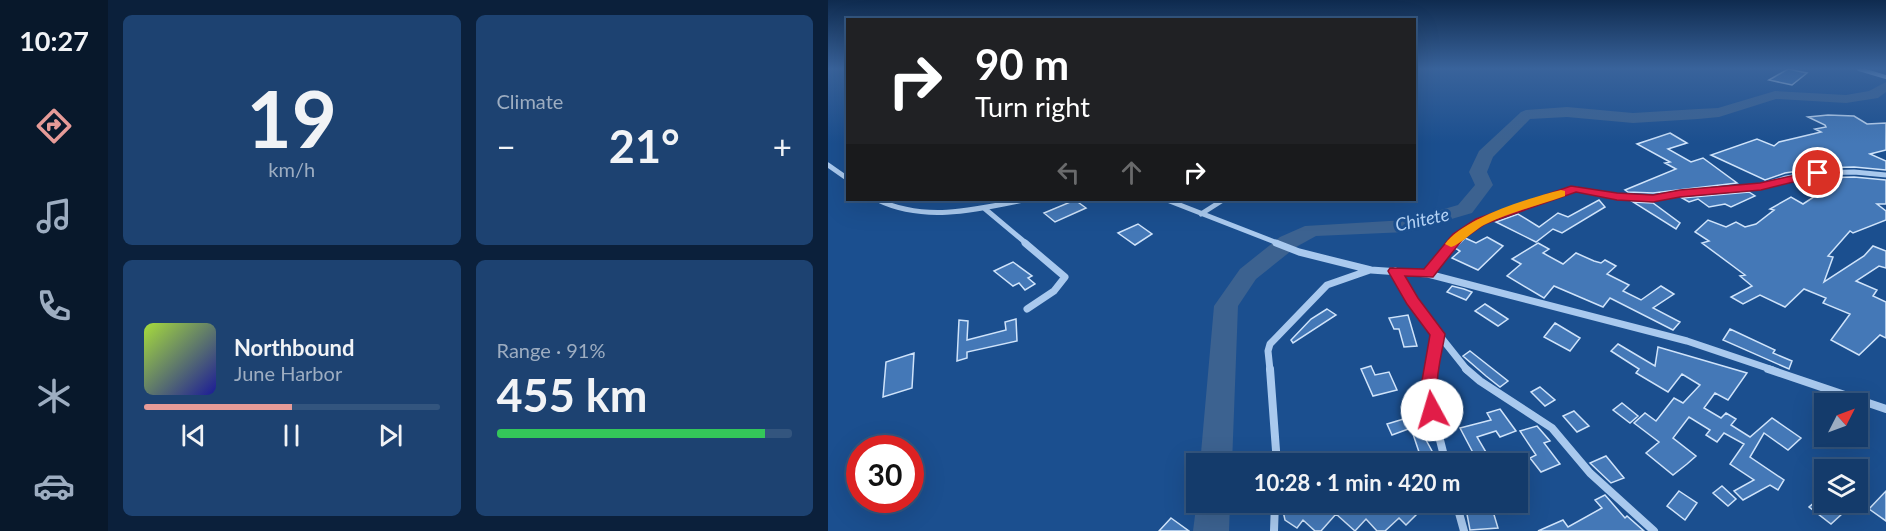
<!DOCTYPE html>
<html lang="en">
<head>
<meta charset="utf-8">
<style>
	body { margin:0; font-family:Lato,sans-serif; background:#1d4271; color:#f1f3f6; height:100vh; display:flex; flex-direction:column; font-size:22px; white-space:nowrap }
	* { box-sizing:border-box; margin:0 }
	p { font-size:20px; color:#9dadc1 }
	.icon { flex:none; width:33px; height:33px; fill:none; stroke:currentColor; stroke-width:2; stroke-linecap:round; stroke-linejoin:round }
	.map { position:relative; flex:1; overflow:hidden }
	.side { display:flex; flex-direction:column; gap:15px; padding:15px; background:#0b203b; width:720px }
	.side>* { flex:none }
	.guide { position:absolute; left:18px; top:18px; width:570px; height:183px; border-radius:0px; box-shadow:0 6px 24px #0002,0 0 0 2px #33557e; background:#202124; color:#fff; overflow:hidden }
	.needle { width:39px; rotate:48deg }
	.tools { position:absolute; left:986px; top:393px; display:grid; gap:12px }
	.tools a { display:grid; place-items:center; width:54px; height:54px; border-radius:0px; background:#143b6b; box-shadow:0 6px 24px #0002,0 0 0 2px #33557e; font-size:30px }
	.speed { position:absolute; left:18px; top:435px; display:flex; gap:12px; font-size:30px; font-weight:700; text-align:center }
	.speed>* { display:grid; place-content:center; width:78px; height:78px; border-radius:50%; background:#143b6b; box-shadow:0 6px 24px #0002,0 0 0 2px #33557e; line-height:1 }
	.speed .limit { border:9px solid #d22; background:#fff; color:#111 }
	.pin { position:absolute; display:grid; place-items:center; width:51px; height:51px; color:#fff; margin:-26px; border:3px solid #fff; border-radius:50%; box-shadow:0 2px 6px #0007 }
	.me { position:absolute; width:66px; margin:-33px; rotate:354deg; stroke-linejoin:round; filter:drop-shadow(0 0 4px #0008) }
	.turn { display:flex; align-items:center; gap:21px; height:126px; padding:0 30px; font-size:27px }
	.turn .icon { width:78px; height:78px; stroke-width:2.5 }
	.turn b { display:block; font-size:42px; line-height:51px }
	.lanes { display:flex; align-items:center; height:57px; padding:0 30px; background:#0003; justify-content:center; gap:30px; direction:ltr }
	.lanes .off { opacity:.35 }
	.big { font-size:45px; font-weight:700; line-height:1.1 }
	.side .tile { flex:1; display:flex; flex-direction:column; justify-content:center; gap:9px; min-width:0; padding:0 21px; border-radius:9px; background:#1d4271 }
	.side .dial { align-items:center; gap:0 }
	.dial b { font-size:78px; line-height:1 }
	.song { display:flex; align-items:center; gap:18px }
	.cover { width:72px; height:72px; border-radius:9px; background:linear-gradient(135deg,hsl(80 70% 55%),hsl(240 70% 35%)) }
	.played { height:6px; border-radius:3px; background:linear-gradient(90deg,#e69b98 50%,#33557e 50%) }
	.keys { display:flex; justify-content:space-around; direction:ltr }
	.heat { display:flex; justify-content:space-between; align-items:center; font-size:33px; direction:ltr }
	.charge { height:9px; border-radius:4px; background:linear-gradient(90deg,#34c759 91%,#33557e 0) }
	.side .tiles { flex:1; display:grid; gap:15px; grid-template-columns:repeat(2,1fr) }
	.trip { position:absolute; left:358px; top:453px; width:342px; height:60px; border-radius:0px; background:#143b6b; box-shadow:0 6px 24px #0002,0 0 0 2px #33557e; font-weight:700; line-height:60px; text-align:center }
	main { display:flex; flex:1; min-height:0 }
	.menu { display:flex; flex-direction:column; width:108px; justify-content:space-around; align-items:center; background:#08182b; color:#9dadc1 }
	.menu .icon { width:42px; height:42px }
	.menu .selected { color:#e69b98 }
	.menu b { font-size:27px; color:#f1f3f6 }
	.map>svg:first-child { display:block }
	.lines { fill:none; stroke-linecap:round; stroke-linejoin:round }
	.river { fill:#3c6290; fill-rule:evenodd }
	.building { fill:#4478b7; stroke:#cfe3fa; stroke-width:1.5 }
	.minor-far3 { stroke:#a9c9ee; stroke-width:4 }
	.minor-far2 { stroke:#a9c9ee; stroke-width:5 }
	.minor-far1 { stroke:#a9c9ee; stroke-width:7 }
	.minor { stroke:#a9c9ee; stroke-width:8 }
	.route { fill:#e11d48; stroke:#92132f; stroke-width:1.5 }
	.slow { fill:#f59e0b }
	.labels { text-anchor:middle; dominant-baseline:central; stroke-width:6; stroke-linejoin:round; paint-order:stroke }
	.water-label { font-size:18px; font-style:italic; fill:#b5d3f5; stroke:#1b4f8f }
</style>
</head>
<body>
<main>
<nav class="menu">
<b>10:27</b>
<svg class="icon selected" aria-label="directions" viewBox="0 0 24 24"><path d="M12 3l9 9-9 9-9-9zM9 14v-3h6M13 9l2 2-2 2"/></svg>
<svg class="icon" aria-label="music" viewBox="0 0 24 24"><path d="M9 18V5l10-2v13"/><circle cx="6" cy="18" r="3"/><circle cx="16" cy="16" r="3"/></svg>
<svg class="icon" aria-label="phone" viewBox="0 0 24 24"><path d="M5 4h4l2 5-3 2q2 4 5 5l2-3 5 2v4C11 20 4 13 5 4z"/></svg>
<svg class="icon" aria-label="climate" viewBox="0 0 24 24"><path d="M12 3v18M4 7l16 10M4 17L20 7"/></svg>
<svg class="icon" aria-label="car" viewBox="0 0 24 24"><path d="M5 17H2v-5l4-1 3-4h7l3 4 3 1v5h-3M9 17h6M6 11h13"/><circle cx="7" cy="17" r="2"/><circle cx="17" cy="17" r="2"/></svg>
</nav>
<section class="side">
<div class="tiles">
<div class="tile dial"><b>19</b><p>km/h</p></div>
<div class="tile"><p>Climate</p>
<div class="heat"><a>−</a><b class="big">21°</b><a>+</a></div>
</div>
<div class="tile">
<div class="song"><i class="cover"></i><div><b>Northbound</b><p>June Harbor</p></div></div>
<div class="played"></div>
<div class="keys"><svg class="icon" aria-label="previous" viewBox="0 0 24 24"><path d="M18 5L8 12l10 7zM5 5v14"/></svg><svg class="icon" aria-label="pause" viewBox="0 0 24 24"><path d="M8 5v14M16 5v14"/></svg><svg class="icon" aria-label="next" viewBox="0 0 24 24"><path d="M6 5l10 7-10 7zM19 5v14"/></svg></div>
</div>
<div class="tile"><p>Range · 91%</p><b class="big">455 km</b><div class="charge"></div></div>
</div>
</section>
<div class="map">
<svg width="1058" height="531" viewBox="0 0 1058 531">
	<rect width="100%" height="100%" fill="#1b4f8f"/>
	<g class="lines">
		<path class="river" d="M1058 82V92L1050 98 1018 103 948 99 891 117 870 119 805 123 739 117 702 119 665 157 659 172 665 185 644 213 579 232 488 236 468 247 428 279 410 306 404 464H372L386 306 412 269 452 237 477 226 578 220 630 205 647 185 641 172 651 151 693 112 698 110 739 107 805 113 870 109 890 108 947 91 1018 95 1041 91Z
			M369 500V502H402L401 531H365Z"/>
	</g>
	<path class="building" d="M960 69 979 73 964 85 941 80Z
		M1000 115 1026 116 1039 124 1058 123V150L1042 154 1058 161V170L1026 167 990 168 957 173 937 180 883 155 929 139 946 146 951 142 993 132 987 129 998 127 997 125 980 117Z
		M842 133 859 143 840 149 863 162 875 158 909 183 825 193 800 192 797 190 848 169 837 163 842 162 809 144Z
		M1026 177 1058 180V204H1049L1058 211V220L1025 233 1022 231 1000 256 1005 257 996 282 1036 256 1045 246 1058 251V268L1051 266 1028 281 1049 290 1045 296 1058 302V338L1052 335 1031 355 1003 340 1022 314 995 303 998 298 976 289 957 307 932 295 915 304 903 297 924 286 912 276 917 275 874 243 881 241 867 232 880 220 898 227 908 222 917 227 928 224 946 210 942 209 963 197 975 204 998 189 991 186 987 178Z
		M921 192 927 196 903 207 897 204 881 207 870 199 861 202 854 198Z
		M247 200 258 208 227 222 216 213Z
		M771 200 777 207 734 233 725 229 708 242 668 222 690 214 711 227 730 213 740 217Z
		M805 202 825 203 852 223 848 229Z
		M310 224 324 234 307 245 290 233Z
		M659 237 675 246 650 270 624 258 632 251 627 248 637 238 648 243Z
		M710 243 721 249 715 253 735 264 748 253 766 261 773 263 777 260 788 266 779 274 801 285 795 291 813 300 833 286 846 294 825 308 852 322 845 330 782 298 775 307 726 286 716 298 679 276 693 264 684 259Z
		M185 262 204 276 200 278 207 284 197 290 191 283 185 286 166 271Z
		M624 286 636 289 644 292 638 300 619 292Z
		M657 304 680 319 670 326 647 311Z
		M499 309 508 315 465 343 463 340 483 319Z
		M580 315 589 346 576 347 571 329H566L561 318Z
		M188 319 189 341 139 352V358L129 361 131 320 140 321 139 340 178 330 177 322Z
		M727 323 752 338 742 351 716 337Z
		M902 329 947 350 945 353 964 361 961 369 895 340Z
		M790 344 827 366 830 347 919 373 900 400 887 393 876 408 893 418 898 413 908 419 903 425 922 437 944 418 973 438 960 450 936 433 922 457 956 480 950 490 942 485 915 500 906 491 926 480 902 464 916 444 896 433 889 442 878 435 882 430 861 417 845 438 868 456 859 464 845 475 818 453 831 442 806 423 817 413 828 421 846 398 855 403 872 385 854 374 840 392 808 373 811 369 783 351Z
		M642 351 680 381 672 387 658 376 635 356Z
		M86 353 84 388 55 397 58 362Z
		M543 366 547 375 561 372 569 390 545 396 533 369Z
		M712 387 727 400 717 406 703 392Z
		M794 403 810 416 802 423 785 410Z
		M672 409 688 431 672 437 668 431 649 437 665 464H651L632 428 663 420 659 413Z
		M590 410 601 437 597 438 611 464H595L583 428 564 435 559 424 579 418 577 412Z
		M746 411 761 426 749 432 735 416Z
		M709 426 722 441 716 443 732 464 713 472 702 458 708 455 692 431Z
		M778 456 796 478 783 483 762 463Z
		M894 486 908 499 900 506 885 493Z
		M851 491 869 503 857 520 839 506Z
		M1058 491V521L1041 509Z
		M777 495 797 518 799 516 816 531H710L735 520 740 527 774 508 767 500Z
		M994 496 996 502H1002L1015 513 1003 524 981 507Z
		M453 502H493L495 512 502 506 498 502H592L584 509 589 514 578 525 571 518 557 531H549L538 519 527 531 508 514 493 531H487L475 520 469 528 457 520Z
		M664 508 670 528 642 530 638 509Z
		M343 518 361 531H331Z"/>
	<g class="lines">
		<path class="minor-far3" d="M1031 69 1058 77"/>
		<path class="minor-far2" d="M0 165 20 179
			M50 200C96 222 147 210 195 200
			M339 200 452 244
			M156 208 199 244
			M373 214 395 200
			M623 244 629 237 652 222 747 189 789 197 825 198 852 193 933 186 958 178 990 173 1026 172 1058 175"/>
		<path class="minor-far1" d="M197 243 237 277 226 291 199 309
			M448 243 471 252 543 270 600 274 859 341 945 370
			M567 271 584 301 639 370
			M600 274 624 243
			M442 370 440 351 442 344 499 285 542 270
			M602 370 610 334"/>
		<path class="minor" d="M442 369 449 464
			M602 369 600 392 618 464
			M638 369 652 381 724 428 762 473 826 531
			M940 369 1058 409
			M628 502 636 531
			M446 531 447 502"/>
	</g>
	<linearGradient id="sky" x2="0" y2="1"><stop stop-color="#0f2b4f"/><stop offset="0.48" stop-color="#39639b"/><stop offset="1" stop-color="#39639b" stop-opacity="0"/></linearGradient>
	<rect width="1058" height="143" fill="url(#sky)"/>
	<path class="route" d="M990 170H994V175L933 190 852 197 825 202 789 200 748 192 657 224 634 240 605 277 577 276 590 298 617 334C614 353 608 373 609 392 610 401 615 407 611 415L604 417 598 415 592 392 602 335 579 304 560 271 562 268 596 269 625 234 648 219 743 186 789 193 825 195 852 190 932 183Z"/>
	<path class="slow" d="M733 190 737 191V196C711 205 683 212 658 224 647 229 632 245 623 247L617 244C636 218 701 198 733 190Z"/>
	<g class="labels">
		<g class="water-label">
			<text transform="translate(594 219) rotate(-12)">Chitete</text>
		</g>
	</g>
</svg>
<div class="tools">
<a><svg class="needle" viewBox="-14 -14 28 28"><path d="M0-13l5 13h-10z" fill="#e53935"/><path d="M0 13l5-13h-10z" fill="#9dadc1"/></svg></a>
<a><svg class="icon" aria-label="layers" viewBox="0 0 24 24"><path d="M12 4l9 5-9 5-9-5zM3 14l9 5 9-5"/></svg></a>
</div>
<div class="speed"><div class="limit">30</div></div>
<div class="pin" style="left:990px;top:173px;background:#d93025"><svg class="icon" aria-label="arrive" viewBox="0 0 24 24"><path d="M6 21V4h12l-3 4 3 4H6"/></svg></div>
<svg class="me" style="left:604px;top:410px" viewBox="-20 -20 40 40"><circle r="19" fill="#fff"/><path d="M0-13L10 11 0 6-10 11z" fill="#e11d48"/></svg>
<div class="trip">10:28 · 1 min · 420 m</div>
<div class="guide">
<div class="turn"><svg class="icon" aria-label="right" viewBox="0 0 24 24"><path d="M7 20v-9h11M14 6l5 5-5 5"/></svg><div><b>90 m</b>Turn right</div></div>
<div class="lanes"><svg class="icon off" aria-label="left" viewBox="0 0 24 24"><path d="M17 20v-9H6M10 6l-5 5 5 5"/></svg><svg class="icon off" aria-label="ahead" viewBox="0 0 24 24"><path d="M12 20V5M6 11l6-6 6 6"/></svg><svg class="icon" aria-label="right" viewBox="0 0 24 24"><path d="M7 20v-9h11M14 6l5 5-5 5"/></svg></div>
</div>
</div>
</main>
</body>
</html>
